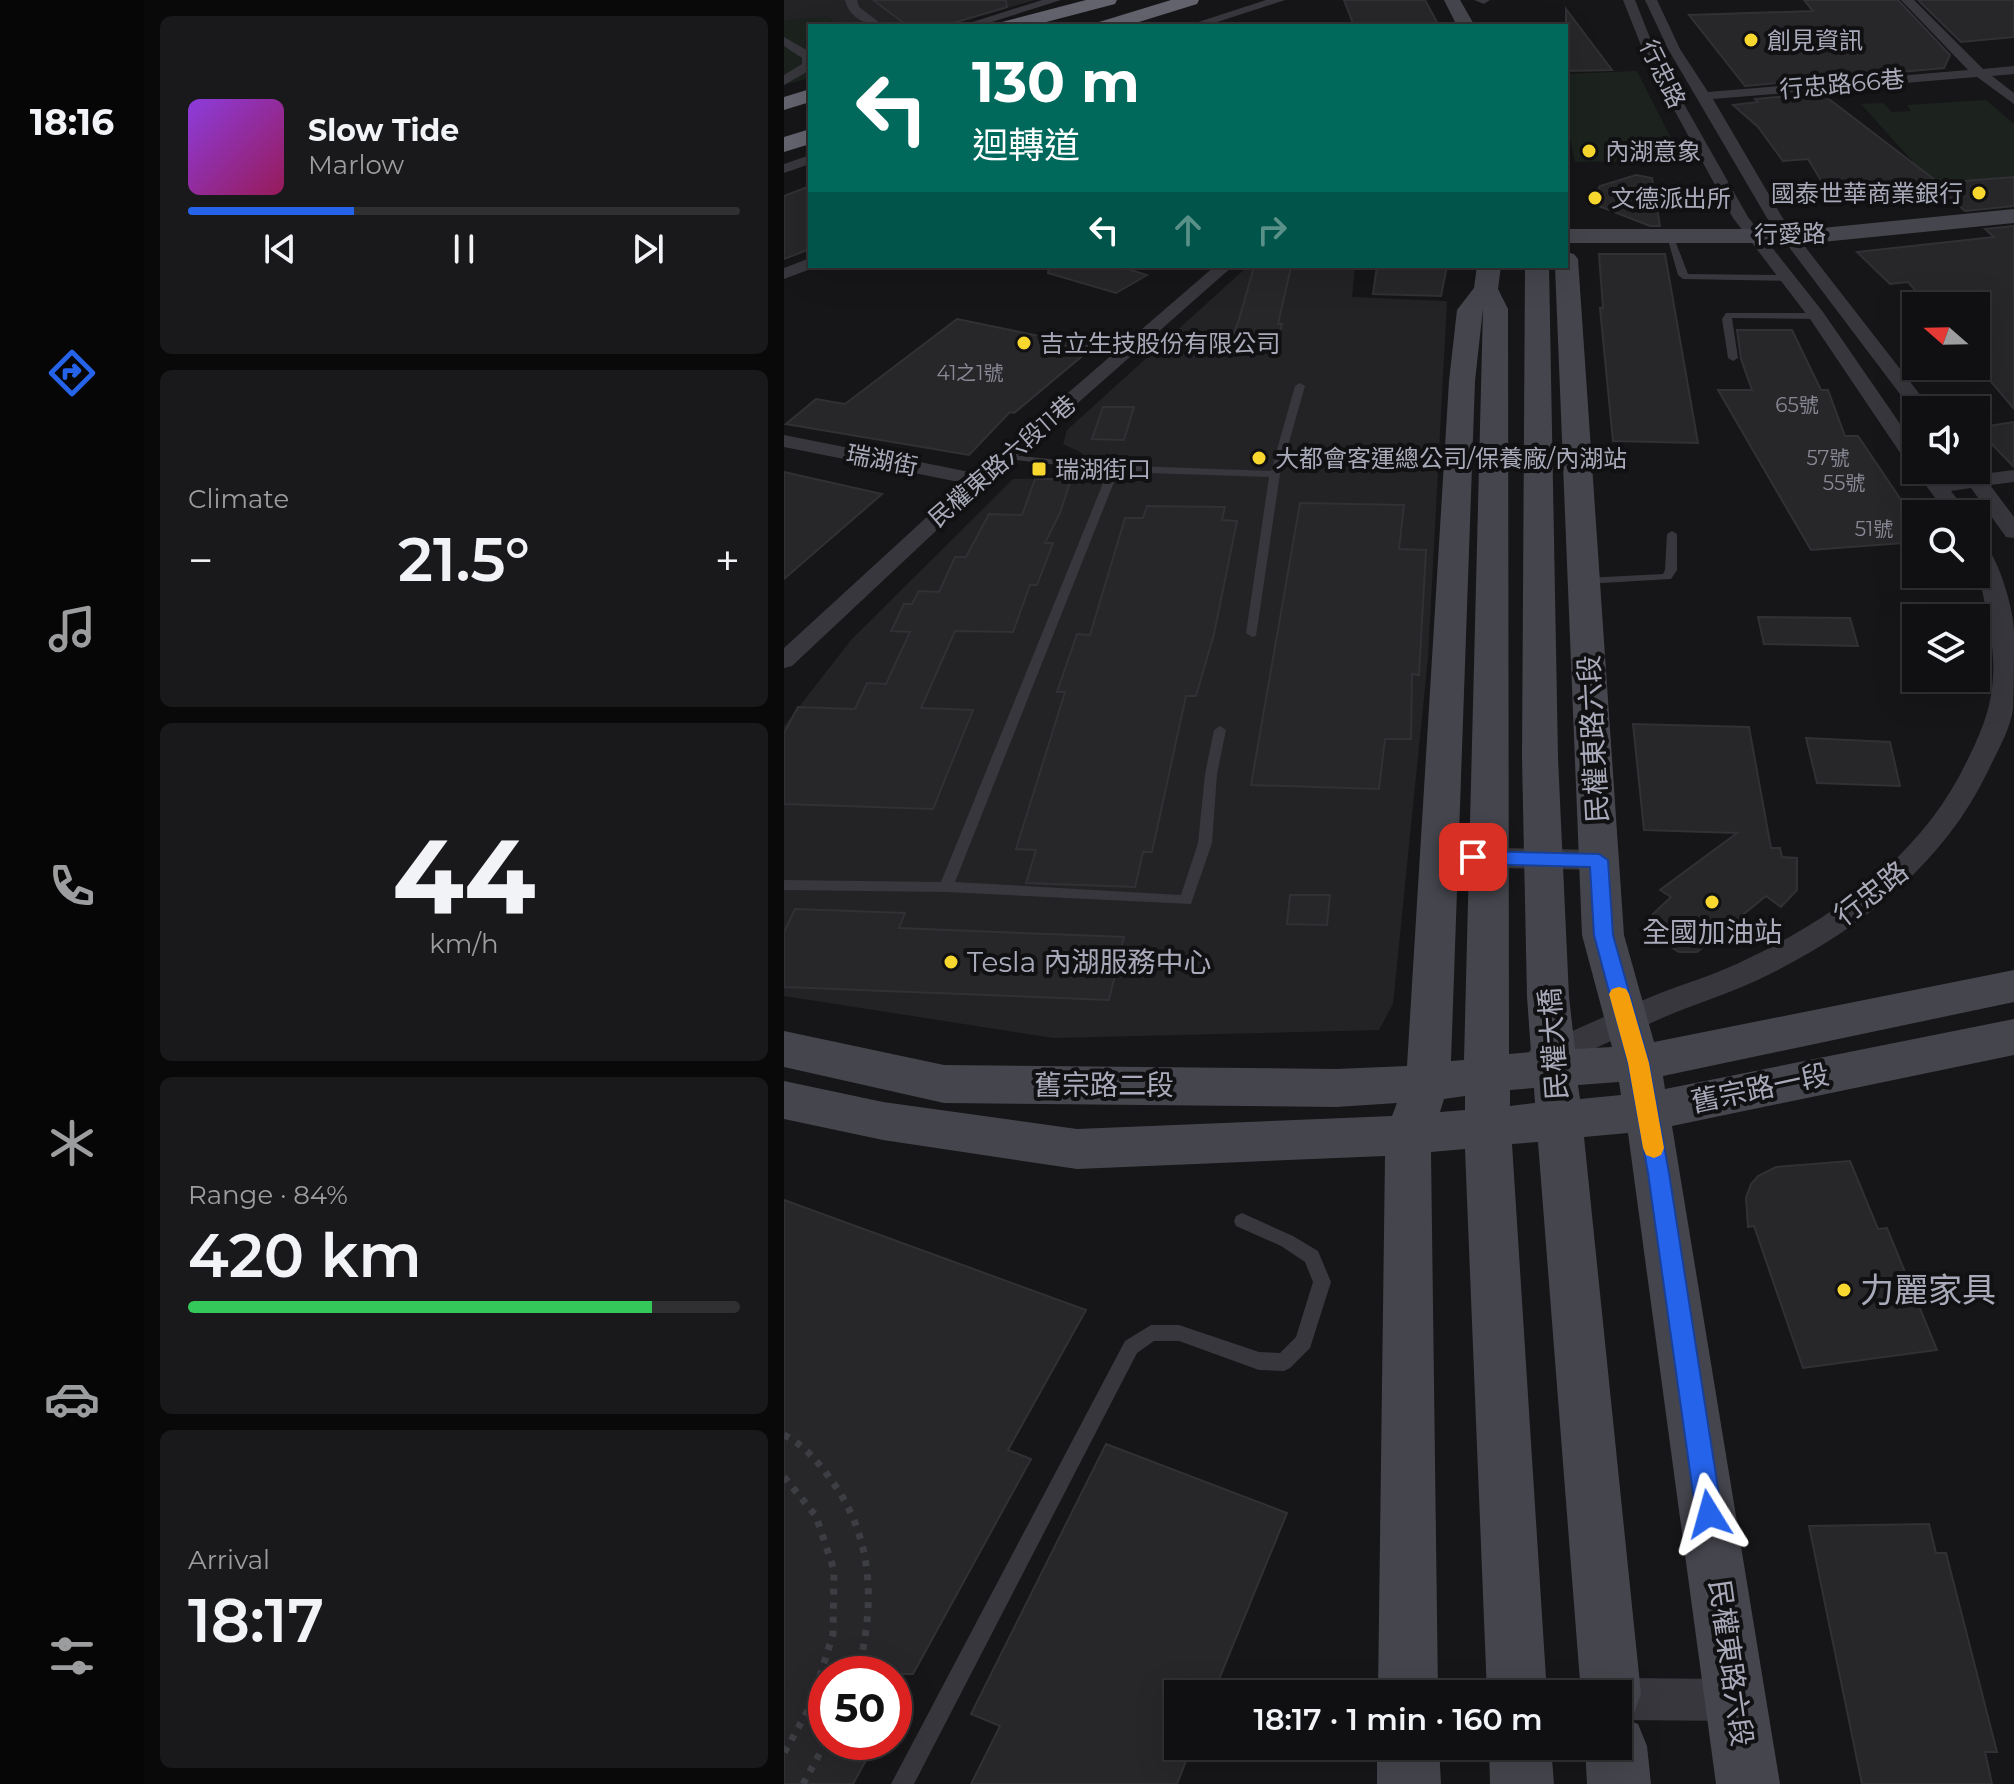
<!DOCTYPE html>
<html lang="en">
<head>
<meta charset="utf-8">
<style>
	body { margin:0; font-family:Montserrat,"Noto Sans TC",sans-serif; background:#19191b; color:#f1f3f6; height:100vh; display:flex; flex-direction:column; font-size:30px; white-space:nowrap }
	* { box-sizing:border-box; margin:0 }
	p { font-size:26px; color:#9c9d9f }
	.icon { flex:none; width:44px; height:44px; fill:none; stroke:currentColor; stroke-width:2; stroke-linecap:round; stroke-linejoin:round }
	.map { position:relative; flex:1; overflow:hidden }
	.side { display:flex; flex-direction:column; gap:16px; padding:16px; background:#09090a; width:640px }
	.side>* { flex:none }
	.top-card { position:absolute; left:24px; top:24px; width:760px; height:244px; border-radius:0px; box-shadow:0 8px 32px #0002,0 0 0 2px #303032; background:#00695c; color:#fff; overflow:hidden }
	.needle { width:52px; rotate:290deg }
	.tools { position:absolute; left:1118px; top:292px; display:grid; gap:16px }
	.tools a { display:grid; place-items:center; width:88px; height:88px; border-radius:0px; background:#101012; box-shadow:0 8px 32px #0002,0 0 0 2px #303032; font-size:40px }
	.speed { position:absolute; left:24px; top:1656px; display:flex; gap:16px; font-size:40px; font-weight:700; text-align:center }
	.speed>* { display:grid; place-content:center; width:104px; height:104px; border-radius:50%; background:#101012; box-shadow:0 8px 32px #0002,0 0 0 2px #303032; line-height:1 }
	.speed .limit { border:12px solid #d22; background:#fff; color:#111 }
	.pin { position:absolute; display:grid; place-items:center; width:68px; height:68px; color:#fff; margin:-34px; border-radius:16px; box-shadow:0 4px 12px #0006 }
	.me { position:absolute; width:88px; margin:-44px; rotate:352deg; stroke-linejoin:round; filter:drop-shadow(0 0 6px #0008) }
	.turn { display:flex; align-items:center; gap:28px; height:168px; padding:0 32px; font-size:36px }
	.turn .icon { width:104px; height:104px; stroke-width:2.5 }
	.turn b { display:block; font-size:56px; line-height:68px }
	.lanes { display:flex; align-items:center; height:76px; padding:0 32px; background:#0003; justify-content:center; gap:40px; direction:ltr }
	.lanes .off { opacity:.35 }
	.big { font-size:60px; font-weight:600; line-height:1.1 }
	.side .widget { flex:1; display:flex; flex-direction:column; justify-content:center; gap:12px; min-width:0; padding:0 28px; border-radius:12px; background:#19191b }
	.side .dial { align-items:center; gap:0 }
	.dial b { font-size:104px; line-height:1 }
	.song { display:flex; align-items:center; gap:24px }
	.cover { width:96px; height:96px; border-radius:12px; background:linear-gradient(135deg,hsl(270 70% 55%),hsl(330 70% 35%)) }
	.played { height:8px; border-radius:4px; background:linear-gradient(90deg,#2563eb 30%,#303032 30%) }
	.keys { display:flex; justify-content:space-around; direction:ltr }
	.heat { display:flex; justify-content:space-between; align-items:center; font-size:44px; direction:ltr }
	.charge { height:12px; border-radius:6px; background:linear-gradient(90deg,#34c759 84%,#303032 0) }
	.trip { position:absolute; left:380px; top:1680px; width:468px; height:80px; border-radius:0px; background:#101012; box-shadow:0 8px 32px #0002,0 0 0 2px #303032; font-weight:600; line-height:80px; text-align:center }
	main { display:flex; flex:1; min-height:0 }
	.dock { display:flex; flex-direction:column; width:144px; justify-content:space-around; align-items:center; background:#060607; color:#9c9d9f }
	.dock .icon { width:56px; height:56px }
	.dock .on { color:#2563eb }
	.dock b { font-size:36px; color:#f1f3f6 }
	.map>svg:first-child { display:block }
	.built { fill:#232225 }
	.green { fill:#1c231e }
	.building { fill:#272629; stroke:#313034; stroke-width:2 }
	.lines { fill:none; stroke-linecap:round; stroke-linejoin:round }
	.path { stroke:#3d3e44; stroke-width:7; stroke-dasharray:6 8; stroke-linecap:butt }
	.lane { fill:#37373d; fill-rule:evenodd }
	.street { fill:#37373d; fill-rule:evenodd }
	.secondary { fill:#45454d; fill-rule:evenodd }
	.highway { fill:#63646e; fill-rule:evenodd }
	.route { fill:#2563eb; stroke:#184099; stroke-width:2 }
	.slow { fill:#f59e0b }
	.poi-dot { fill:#f8d82e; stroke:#111113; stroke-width:3 }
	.labels { text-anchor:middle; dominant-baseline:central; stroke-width:8; stroke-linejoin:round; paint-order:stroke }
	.far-number-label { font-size:20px; fill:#888995 }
	.far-poi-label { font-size:24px; fill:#a8aab9; stroke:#111113; text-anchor:start }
	.far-street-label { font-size:24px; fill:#a8aab9; stroke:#111113 }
	.street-label { font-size:28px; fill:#a8aab9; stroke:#111113 }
	.poi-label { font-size:28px; fill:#a8aab9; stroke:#111113 }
	.near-poi-label { font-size:34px; fill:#a8aab9; stroke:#111113; text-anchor:start }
</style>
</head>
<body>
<main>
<nav class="dock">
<b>18:16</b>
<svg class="icon on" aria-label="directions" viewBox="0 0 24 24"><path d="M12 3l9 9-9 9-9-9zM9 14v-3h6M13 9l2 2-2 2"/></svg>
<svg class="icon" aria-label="music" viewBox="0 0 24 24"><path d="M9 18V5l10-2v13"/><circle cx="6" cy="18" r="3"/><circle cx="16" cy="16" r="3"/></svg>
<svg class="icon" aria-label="phone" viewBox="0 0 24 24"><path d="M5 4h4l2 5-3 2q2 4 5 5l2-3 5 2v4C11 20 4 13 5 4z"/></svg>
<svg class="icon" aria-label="climate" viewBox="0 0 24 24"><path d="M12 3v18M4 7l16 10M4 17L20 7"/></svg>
<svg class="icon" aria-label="car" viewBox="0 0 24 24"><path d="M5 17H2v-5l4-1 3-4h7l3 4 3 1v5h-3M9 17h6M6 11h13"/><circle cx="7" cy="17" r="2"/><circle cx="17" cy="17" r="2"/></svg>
<svg class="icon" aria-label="filters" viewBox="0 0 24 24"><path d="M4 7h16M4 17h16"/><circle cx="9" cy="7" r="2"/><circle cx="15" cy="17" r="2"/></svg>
</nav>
<section class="side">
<div class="widget">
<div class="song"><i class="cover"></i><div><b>Slow Tide</b><p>Marlow</p></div></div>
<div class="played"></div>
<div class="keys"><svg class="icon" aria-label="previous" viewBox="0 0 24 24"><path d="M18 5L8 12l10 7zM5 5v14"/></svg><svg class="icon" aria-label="pause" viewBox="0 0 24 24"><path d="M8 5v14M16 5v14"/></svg><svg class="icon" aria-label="next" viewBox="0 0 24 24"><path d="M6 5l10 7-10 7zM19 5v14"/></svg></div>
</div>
<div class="widget"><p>Climate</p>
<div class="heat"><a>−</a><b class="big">21.5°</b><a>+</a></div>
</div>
<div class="widget dial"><b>44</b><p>km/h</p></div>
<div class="widget"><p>Range · 84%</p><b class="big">420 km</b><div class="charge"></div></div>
<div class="widget"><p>Arrival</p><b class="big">18:17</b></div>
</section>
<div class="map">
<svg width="1230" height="1784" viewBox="0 0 1230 1784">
	<rect width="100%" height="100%" fill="#161618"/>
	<path class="built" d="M0 0H251L163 26H26L0 78Z
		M464 266H571L568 297 663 301 644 658 609 1004 595 1030 269 1038 0 996V726L67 640 229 479 282 478 298 453 279 444 283 430Z"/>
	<path class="green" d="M43 16 59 26H26V78L0 85V21Z
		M853 71 898 160 791 162 782 120V74Z
		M1202 100 1230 124V176L1149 184 1077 104 1099 103 1108 112 1127 111 1123 105Z"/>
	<path class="building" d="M89 0H222L223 7 159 26H124Z
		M560 0H641L655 26H570Z
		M1020 0H1114L1166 55 1160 68 961 86 905 15 1029 11Z
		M1134 0H1230V37L1177 42Z
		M782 9 828 70 782 71Z
		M1037 93 1155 183 1230 177V206L1181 211 1158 191 1077 199 1069 190 1038 182 1024 159 999 161 974 127 949 105 974 102 971 99Z
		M852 175 868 178 876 226H866L807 203 816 186Z
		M26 186V249L0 259V196Z
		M1230 226V409L1199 372 1192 370V306H1145L1124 282 1106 284 1073 252 1210 237 1201 229Z
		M815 254H881L914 443 829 441 816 308H819Z
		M265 266H334L363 275 332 293 264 273Z
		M593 266H663L657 296 589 294Z
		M470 267H507L494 324H498L490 350 443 348 454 323Z
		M173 319 309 347 230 413 226 412 185 455 2 424 32 399 61 404Z
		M953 330H1008L1037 390H1044L1061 436H1074L1132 522V542L1027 550 934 390H968L957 359Z
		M319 407H350L340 440 308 439Z
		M1230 422V467L1192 428Z
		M0 472 98 494 0 579Z
		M251 479H287L276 513 261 543H269L253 585H246L229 632 171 631 137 708 189 710 149 809 0 804V733L14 707 71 709 83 683 102 684 126 632 107 631 120 604H128L135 591 155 592 171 557H182L205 514 238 515Z
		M516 503 620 505 615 549 642 550 635 675 628 674 627 739H601L595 789 467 785Z
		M363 506 441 507 438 520 453 521 430 634 412 696H402L368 852H359L351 887 242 883 252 850 232 849 281 692H273L293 634 306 635 341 518H359Z
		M974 617 1066 618 1074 646 980 644Z
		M849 724 965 727 987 848H996L998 857 1013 858V890L997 907 982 896 913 952H895L870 936 867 925 869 914 887 897 876 890 953 833 860 830Z
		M1022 738 1106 742 1116 786 1033 783Z
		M506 895H546L543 925 503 924Z
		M11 909 121 913 115 928 340 937 325 1000 0 987V932Z
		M1066 1161 1094 1229 1103 1228 1153 1350 1019 1368 970 1226 964 1227 962 1198 967 1184 974 1176 992 1167Z
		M0 1200 302 1310 224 1450 247 1459 129 1674H42V1742H92L69 1784H0Z
		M322 1444 503 1513 429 1694H394V1746H408L393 1784H187L216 1726 187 1714Z
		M1145 1524 1152 1553H1162L1213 1752H1201L1208 1784H1078L1025 1526Z"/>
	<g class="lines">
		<path class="path" d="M0 1435C19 1444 33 1461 45 1477 90 1536 92 1605 73 1674
			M0 1477 32 1516 50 1570 49 1634 27 1705 0 1753
			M19 1784 42 1742"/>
		<path class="lane" d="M882 233 889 235 904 274 1005 275 1009 278 1005 281 899 279 894 275Z
			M942 313H1033L1037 316 1033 319 948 318 954 358 949 361 944 358 938 319Z
			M516 383 521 386 496 474 472 636 468 637 462 633 485 477 334 472 171 882 397 895 414 843 421 774 430 730 436 726 442 730 433 774 428 843 407 904 162 892 0 890V880L157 882 324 471 223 459 218 456 219 454 323 465 487 471 511 386Z
			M888 531 893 534V570L887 579 801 584 795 581 801 578 879 574 881 570 883 534Z
			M458 1213 509 1236 534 1251 547 1282 526 1348 506 1368 500 1371 475 1370 395 1341H370L353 1353 130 1784H107L341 1341 367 1325H395L475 1352 496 1353 512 1337 529 1282 521 1262 497 1246 452 1226 450 1221 452 1216Z"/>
		<path class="street" d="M61 0H73L75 7 100 26C83 26 65 18 61 0Z
			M258 0H277L195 26H176Z
			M482 0H501L421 26H402Z
			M690 0H706L700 4Z
			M839 0H851L874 58 964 217 1039 312 1132 447V468L1125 466 1026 319 949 218 862 58Z
			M861 0H873L896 49 924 92 1184 70 1117 0H1130L1199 69 1230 66V74L1208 76 1230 93V104L1193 77 929 99 998 217 1148 410H1132L1131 414 983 218 884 49Z
			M0 37 26 52V70L0 85V75L18 64V58L0 46Z
			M26 155V164L0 173V164Z
			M26 258V266L32 267 0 279V268Z
			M431 266H449L202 484 8 666 0 668V648L180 483 0 447V435L191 473Z
			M1192 467 1198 474 1230 470V482L1206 485 1230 517V538L1222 537 1187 488 1167 491 1185 514H1163L1135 476 1146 470 1152 472 1158 479 1179 477 1174 470H1192Z
			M1192 538C1212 544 1230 610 1230 630 1230 656 1230 684 1229 709 1226 730 1213 752 1204 771 1160 864 1076 929 986 974 955 990 922 1000 890 1013 849 1030 809 1050 768 1068L757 1072 746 1068 741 1059 746 1050C787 1032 827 1013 869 996 901 983 934 974 965 958 1054 915 1138 854 1182 763 1194 739 1205 715 1208 688 1215 634 1192 590 1192 538Z
			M657 847 815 850 825 853 829 860 825 867 815 870 657 867 647 864 643 857 647 850Z
			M834 1678 952 1679 967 1685 973 1700 967 1715 952 1721 834 1720V1694H815L819 1684Z"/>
		<path class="secondary" d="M660 0H676L691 26H673Z
			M1230 209V223L1028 243H782V229H1028Z
			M782 252 790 254 794 259 840 935 870 1042 1230 970V1002L879 1076 881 1089 1230 1019V1055L888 1126 996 1784H932L844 1133 800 1137 857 1694 849 1716 841 1719 854 1724 863 1746 867 1784H803L801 1746H834V1694H797L754 1142 728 1144 763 1694H703L681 1149 647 1152 654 1694H594L601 1156 293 1169 99 1140 0 1119V1081L99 1102 293 1129 608 1116 613 1103 552 1107 160 1103 0 1067V1031L160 1065 552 1069 623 1066 665 381 673 310 690 288 693 266H717L714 289 724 309 725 1054 747 1052 743 997 738 758 741 266H765L774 758 785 997 791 1049 828 1047 798 935 771 266H782ZM699 308 680 1060 667 1061 691 381ZM835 1082 837 1095 796 1099 794 1085ZM750 1088 751 1103 726 1106V1090ZM681 1096V1110L656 1112 660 1099Z
			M593 1746H655L657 1784H593Z
			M705 1746H767L770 1784H706Z"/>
		<path class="highway" d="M302 0H333L331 4 247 26H215L218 22Z
			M387 0H415L413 4 342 26H312L315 22Z
			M26 89V102L0 110V97Z
			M26 129V144L0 152V137Z"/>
	</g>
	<path class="route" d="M689 851 815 854 824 860 829 935 865 1063 885 1173 938 1514 934 1523 925 1527 916 1523 912 1514 864 1173 844 1063 810 935 806 867 689 864 680 857Z"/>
	<path class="slow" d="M835 987 842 989 845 994 865 1063 880 1148 877 1155 870 1158 862 1155 859 1148 844 1063 825 994 828 989Z"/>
	<g class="poi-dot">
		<circle cx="967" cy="40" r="8"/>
		<circle cx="805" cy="151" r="8"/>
		<circle cx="1195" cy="193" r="8"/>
		<circle cx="811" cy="198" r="8"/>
		<circle cx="240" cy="343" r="8"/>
		<circle cx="475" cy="458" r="8"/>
		<rect x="247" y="461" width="16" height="16" rx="4"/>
		<circle cx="928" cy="902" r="8"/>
		<circle cx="167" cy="962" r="8"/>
		<circle cx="1060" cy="1290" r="8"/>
	</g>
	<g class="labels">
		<g class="far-number-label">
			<text x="186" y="373">41之1號</text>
			<text x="1013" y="405">65號</text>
			<text x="1044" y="458">57號</text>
			<text x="1060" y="483">55號</text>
			<text x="1090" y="529">51號</text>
		</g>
		<g class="far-poi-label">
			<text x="983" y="40">創見資訊</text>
			<text x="821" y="151">內湖意象</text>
			<text x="1179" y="193" text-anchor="end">國泰世華商業銀行</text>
			<text x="827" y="198">文德派出所</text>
			<text x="256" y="343">吉立生技股份有限公司</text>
			<text x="491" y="458">大都會客運總公司/保養廠/內湖站</text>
			<text x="271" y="469">瑞湖街口</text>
		</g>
		<g class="far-street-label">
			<text transform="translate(879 74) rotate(64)">行忠路</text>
			<text transform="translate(1058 84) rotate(-5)">行忠路66巷</text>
			<text transform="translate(1006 234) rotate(-1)">行愛路</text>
			<text transform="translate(98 460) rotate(11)">瑞湖街</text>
			<text transform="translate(218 461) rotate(-41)">民權東路六段11巷</text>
		</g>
		<g class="street-label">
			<text transform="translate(809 739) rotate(-93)">民權東路六段</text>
			<text transform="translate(1087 893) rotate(-38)">行忠路</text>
			<text transform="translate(769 1044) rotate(-94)">民權大橋</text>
			<text x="320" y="1085">舊宗路二段</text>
			<text transform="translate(976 1088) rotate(-12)">舊宗路一段</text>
			<text transform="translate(947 1663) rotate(82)">民權東路六段</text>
		</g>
		<g class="poi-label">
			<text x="928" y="932">全國加油站</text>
			<text x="183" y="962" text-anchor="start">Tesla 內湖服務中心</text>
		</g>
		<g class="near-poi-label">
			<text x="1076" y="1290">力麗家具</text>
		</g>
	</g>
</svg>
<div class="tools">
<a><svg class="needle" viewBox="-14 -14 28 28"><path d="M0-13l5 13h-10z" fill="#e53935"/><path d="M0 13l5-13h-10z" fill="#9c9d9f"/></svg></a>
<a><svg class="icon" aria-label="sound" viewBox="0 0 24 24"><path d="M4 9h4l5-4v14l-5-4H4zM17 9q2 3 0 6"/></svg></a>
<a><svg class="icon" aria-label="search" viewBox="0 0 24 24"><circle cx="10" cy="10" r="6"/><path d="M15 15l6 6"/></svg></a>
<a><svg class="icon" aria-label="layers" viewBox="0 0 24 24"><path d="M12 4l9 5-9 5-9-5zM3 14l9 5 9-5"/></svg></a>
</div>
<div class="speed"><div class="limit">50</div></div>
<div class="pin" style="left:689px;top:857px;background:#d93025"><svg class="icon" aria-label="arrive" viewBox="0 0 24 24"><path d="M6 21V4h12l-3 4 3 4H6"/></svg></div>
<svg class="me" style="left:925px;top:1514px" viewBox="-20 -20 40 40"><path d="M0-17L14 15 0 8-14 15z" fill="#2563eb" stroke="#fff" stroke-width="4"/></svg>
<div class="trip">18:17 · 1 min · 160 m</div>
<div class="top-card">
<div class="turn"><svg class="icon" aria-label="left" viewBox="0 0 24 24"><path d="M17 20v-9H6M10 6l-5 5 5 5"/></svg><div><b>130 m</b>迴轉道</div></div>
<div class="lanes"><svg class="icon" aria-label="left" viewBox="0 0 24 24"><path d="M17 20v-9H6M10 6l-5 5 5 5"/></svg><svg class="icon off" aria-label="ahead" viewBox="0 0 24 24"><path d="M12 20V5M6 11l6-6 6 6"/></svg><svg class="icon off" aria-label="right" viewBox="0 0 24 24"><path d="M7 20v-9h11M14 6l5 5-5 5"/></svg></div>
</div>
</div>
</main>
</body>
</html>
